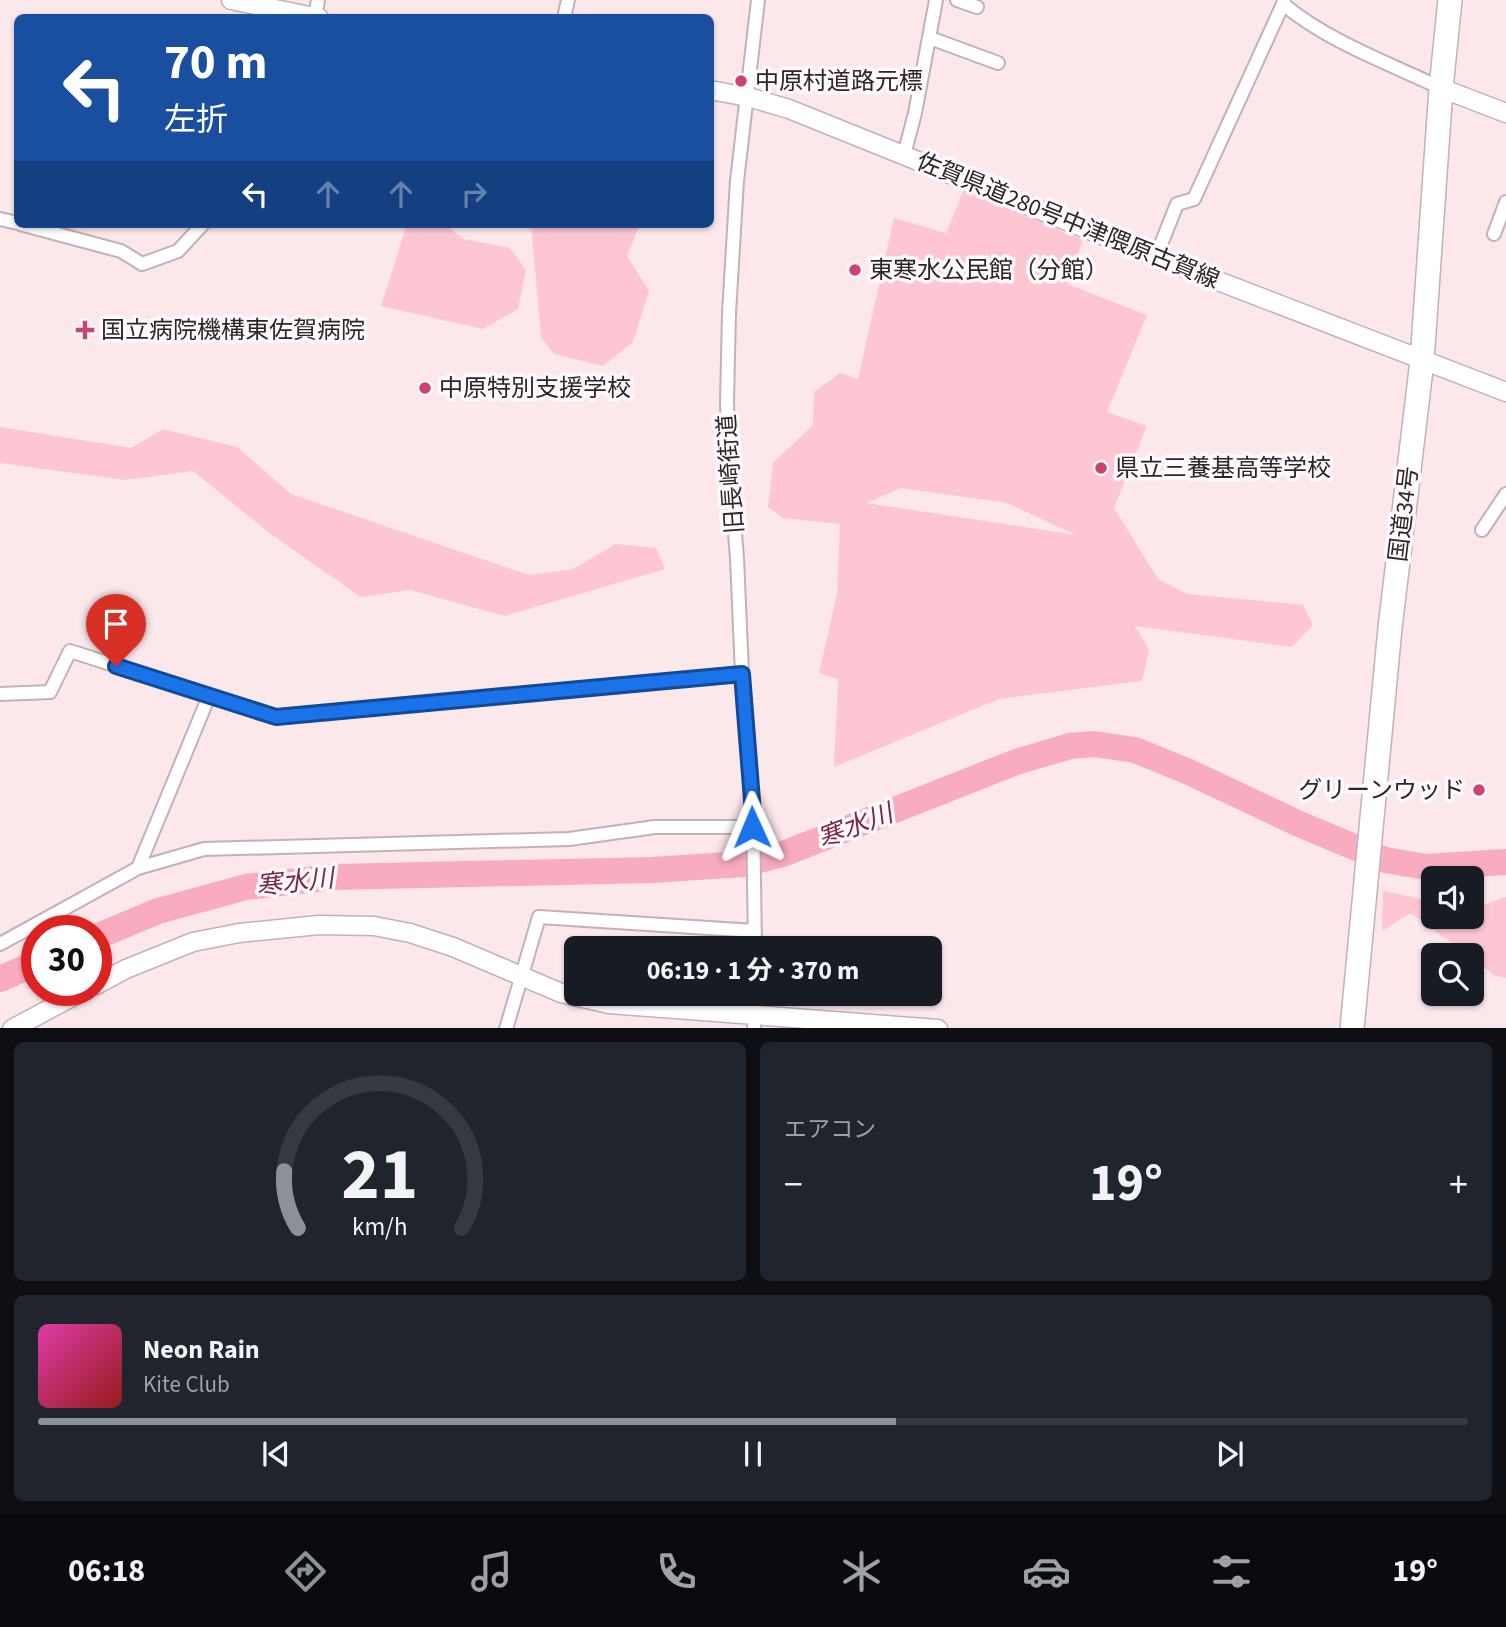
<!DOCTYPE html>
<html lang="ja">
<head>
<meta charset="utf-8">
<style>
	body { margin:0; font-family:"Source Sans 3","Noto Sans JP",sans-serif; background:#20242c; color:#f1f3f6; height:100vh; display:flex; flex-direction:column; font-size:26px; white-space:nowrap }
	* { box-sizing:border-box; margin:0 }
	p { font-size:23px; color:#9ea1a6 }
	.icon { flex:none; width:38px; height:38px; fill:none; stroke:currentColor; stroke-width:2; stroke-linecap:round; stroke-linejoin:round }
	.map { position:relative; height:1028px; overflow:hidden }
	.panel { display:flex; flex-direction:column; gap:14px; padding:14px; background:#0d0f14; flex:1 }
	.panel>* { flex:none }
	.top-card { position:absolute; left:14px; top:14px; width:700px; height:214px; border-radius:10px; box-shadow:0 2px 5px #0004; background:#1a4fa0; color:#fff; overflow:hidden }
	.fabs { position:absolute; left:1421px; top:866px; display:grid; gap:14px }
	.fabs a { display:grid; place-items:center; width:63px; height:63px; border-radius:10px; background:#171b24; box-shadow:0 2px 5px #0004; font-size:35px }
	.speed { position:absolute; left:21px; top:915px; display:flex; gap:14px; font-size:35px; font-weight:700; text-align:center }
	.speed>* { display:grid; place-content:center; width:91px; height:91px; border-radius:50%; background:#171b24; box-shadow:0 2px 5px #0004; line-height:1 }
	.speed .limit { border:10px solid #d22; background:#fff; color:#111 }
	.pin { position:absolute; display:grid; place-items:center; width:60px; height:60px; color:#fff; margin:-72px -30px; border-radius:50% 50% 50% 0; rotate:-45deg; box-shadow:0 0 7px #0007 }
	.pin .icon { rotate:45deg }
	.me { position:absolute; width:77px; margin:-38px; rotate:359deg; stroke-linejoin:round; filter:drop-shadow(0 0 5px #0008) }
	.turn { display:flex; align-items:center; gap:24px; height:147px; padding:0 35px; font-size:32px }
	.turn .icon { width:91px; height:91px; stroke-width:2.5 }
	.turn b { display:block; font-size:49px; line-height:60px }
	.lanes { display:flex; align-items:center; height:66px; padding:0 35px; background:#0003; justify-content:center; gap:35px; direction:ltr }
	.lanes .off { opacity:.35 }
	.big { font-size:52px; font-weight:700; line-height:1.1 }
	.panel .card { flex:1; display:flex; flex-direction:column; justify-content:center; gap:10px; min-width:0; padding:0 24px; border-radius:10px; background:#20242c }
	.panel .dial { align-items:center; gap:0 }
	.dial svg { height:182px; overflow:visible; fill:none; stroke:#363941; stroke-width:7; stroke-linecap:round; text-anchor:middle }
	.dial text { fill:#f1f3f6; stroke:none }
	.song { display:flex; align-items:center; gap:21px }
	.cover { width:84px; height:84px; border-radius:10px; background:linear-gradient(135deg,hsl(320 70% 55%),hsl(0 70% 35%)) }
	.played { height:7px; border-radius:4px; background:linear-gradient(90deg,#8c9099 60%,#363941 60%) }
	.keys { display:flex; justify-content:space-around; direction:ltr }
	.heat { display:flex; justify-content:space-between; align-items:center; font-size:38px; direction:ltr }
	.panel .tiles { flex:1; display:grid; gap:14px; grid-template-columns:1fr 1fr }
	.card:last-child { grid-column:span 2 }
	.trip { position:absolute; left:564px; top:936px; width:378px; height:70px; border-radius:10px; background:#171b24; box-shadow:0 2px 5px #0004; font-weight:700; line-height:70px; text-align:center }
	.dock { display:flex; height:112px; justify-content:space-around; align-items:center; background:#090b0e; color:#9ea1a6 }
	.dock .icon { width:49px; height:49px }
	.dock .active { color:#8c9099 }
	.dock b { font-size:32px; color:#f1f3f6 }
	.map>svg:first-child { display:block }
	.green { fill:#fec6d2; fill-rule:evenodd }
	.lines { fill:none; stroke-linecap:round; stroke-linejoin:round }
	.river { stroke:#f9acbf; stroke-width:26 }
	.street-casing { stroke:#c4b1b5; stroke-width:16 }
	.secondary-casing { stroke:#c4b1b5; stroke-width:21 }
	.highway-casing { stroke:#c4b1b5; stroke-width:26 }
	.street { stroke:#fff; stroke-width:12 }
	.secondary { stroke:#fff; stroke-width:18 }
	.highway { stroke:#fff; stroke-width:23 }
	.route-casing { stroke:#114b97; stroke-width:18 }
	.route { stroke:#1a73e8; stroke-width:12 }
	.poi-dot { fill:#ce4272; stroke:#fef9fa; stroke-width:2.5 }
	.labels { text-anchor:middle; dominant-baseline:central; stroke-width:7; stroke-linejoin:round; paint-order:stroke }
	.poi-label { font-size:24px; fill:#2d2527; stroke:#fef9fa; text-anchor:start }
	.street-label { font-size:24px; fill:#2d2527; stroke:#fef9fa }
	.water-label { font-size:26px; font-style:italic; fill:#7e2744; stroke:#fef9fa }
</style>
</head>
<body>
<div class="map">
<svg width="1506" height="1029" viewBox="0 0 1506 1029">
	<rect width="100%" height="100%" fill="#fce7eb"/>
	<path class="green" d="M964 190 1083 240 1067 284 1147 315 1107 412 1147 426 1114 508 1158 579 1187 594 1303 605 1313 625 1292 647 1135 626 1149 650 1142 681 999 699 834 767 838 679 819 673 837 594 840 524 783 518 768 507 773 463 813 425 814 392 840 373 858 379 894 218 946 233ZM901 488 1007 503 1076 535 867 503Z
		M407 224H445L463 239 510 248 526 270 518 309 483 329 381 306Z
		M531 224H640L627 256 649 291 633 342 603 366 554 354 541 337Z
		M0 427 131 448 163 429 237 447 291 494 529 575 573 569 616 544 656 548 665 569 505 616 410 590 361 597 272 535 193 471 125 480 0 463Z
		M1383 891 1433 901V917H1472V909L1506 897V978L1495 976 1472 958V956L1468 955 1411 913 1382 931Z"/>
	<g class="lines">
		<path class="river" d="M96 937 158 911 246 887 333 877 652 870 743 864 783 854 1016 762 1070 746 1094 744 1135 750 1189 772 1297 823 1385 860 1426 867 1506 862
			M0 979 37 963"/>
		<g class="street-casing">
			<path id="street" d="M957 0 977 7
				M1284 0 1283 4C1329 42 1388 63 1441 88
				M315 17 318 0
				M564 18 568 0
				M930 38 998 63
				M904 155 915 113 936 0
				M0 219 18 223
				M20 224 121 251 142 264 178 251 203 224
				M1494 234 1506 202
				M1156 257 1177 204 1194 199 1283 4
				M1482 530 1506 494
				M0 694 50 692 70 651 276 717 742 674
				M138 868 209 696
				M0 944 138 868 204 849 569 839 655 827H752
				M755 948 753 812 742 674 737 558 728 446 727 401 729 313 737 181 758 0
				M506 1029 539 917 755 931
				M754 1029 756 994"/>
		</g>
		<g class="secondary-casing">
			<path id="secondary" d="M231 0 319 18
				M1441 88 1506 113
				M710 90 748 97 789 109 1156 257 1506 392
				M96 985 126 969 193 942 239 933 319 925 374 926 410 933 453 947 561 993 609 1004 938 1029
				M12 1029 85 990"/>
		</g>
		<g class="highway-casing">
			<path id="highway" d="M1352 1029 1390 628 1422 361 1441 88 1450 0"/>
		</g>
		<use href="#street" class="street"/>
		<use href="#secondary" class="secondary"/>
		<use href="#highway" class="highway"/>
	</g>
	<g class="lines">
		<g class="route-casing">
			<path id="route" d="M116 666 276 717 742 674 753 813 752 827"/>
		</g>
		<use href="#route" class="route"/>
	</g>
	<g class="poi-dot">
		<circle cx="741" cy="81" r="7"/>
		<circle cx="855" cy="270" r="7"/>
		<path d="M81.5 319.5h7v7h7v7h-7v7h-7v-7h-7v-7h7z"/>
		<circle cx="425" cy="388" r="7"/>
		<circle cx="1101" cy="468" r="7"/>
		<circle cx="1479" cy="790" r="7"/>
	</g>
	<g class="labels">
		<g class="poi-label">
			<text x="755" y="81">中原村道路元標</text>
			<text x="869" y="270">東寒水公民館（分館）</text>
			<text x="101" y="330">国立病院機構東佐賀病院</text>
			<text x="439" y="388">中原特別支援学校</text>
			<text x="1115" y="468">県立三養基高等学校</text>
			<text x="1465" y="790" text-anchor="end">グリーンウッド</text>
		</g>
		<g class="street-label">
			<text transform="translate(1068 221) rotate(22)">佐賀県道280号中津隈原古賀線</text>
			<text transform="translate(731 474) rotate(-94)">旧長崎街道</text>
			<text transform="translate(1404 514) rotate(-83)">国道34号</text>
		</g>
		<g class="water-label">
			<text transform="translate(855 826) rotate(-21)">寒水川</text>
			<text transform="translate(295 882) rotate(-6)">寒水川</text>
		</g>
	</g>
</svg>
<div class="fabs">
<a><svg class="icon" aria-label="sound" viewBox="0 0 24 24"><path d="M4 9h4l5-4v14l-5-4H4zM17 9q2 3 0 6"/></svg></a>
<a><svg class="icon" aria-label="search" viewBox="0 0 24 24"><circle cx="10" cy="10" r="6"/><path d="M15 15l6 6"/></svg></a>
</div>
<div class="speed"><div class="limit">30</div></div>
<div class="pin" style="left:116px;top:666px;background:#d93025"><svg class="icon" aria-label="arrive" viewBox="0 0 24 24"><path d="M6 21V4h12l-3 4 3 4H6"/></svg></div>
<svg class="me" style="left:752px;top:827px" viewBox="-20 -20 40 40"><path d="M0-17L14 15 0 8-14 15z" fill="#1a73e8" stroke="#fff" stroke-width="4"/></svg>
<div class="trip">06:19 · 1 分 · 370 m</div>
<div class="top-card">
<div class="turn"><svg class="icon" aria-label="left" viewBox="0 0 24 24"><path d="M17 20v-9H6M10 6l-5 5 5 5"/></svg><div><b>70 m</b>左折</div></div>
<div class="lanes"><svg class="icon" aria-label="left" viewBox="0 0 24 24"><path d="M17 20v-9H6M10 6l-5 5 5 5"/></svg><svg class="icon off" aria-label="ahead" viewBox="0 0 24 24"><path d="M12 20V5M6 11l6-6 6 6"/></svg><svg class="icon off" aria-label="ahead" viewBox="0 0 24 24"><path d="M12 20V5M6 11l6-6 6 6"/></svg><svg class="icon off" aria-label="right" viewBox="0 0 24 24"><path d="M7 20v-9h11M14 6l5 5-5 5"/></svg></div>
</div>
</div>
<section class="panel">
<div class="tiles">
<div class="card dial"><svg viewBox="0 0 100 80">
<path d="M14 69A42 42 0 1 1 86 69"/>
<path d="M14 69A42 42 0 0 1 8 44" stroke="#8c9099"/>
<text x="50" y="56" font-size="32" font-weight="700">21</text>
<text x="50" y="72" font-size="11">km/h</text>
</svg></div>
<div class="card"><p>エアコン</p>
<div class="heat"><a>−</a><b class="big">19°</b><a>+</a></div>
</div>
<div class="card">
<div class="song"><i class="cover"></i><div><b>Neon Rain</b><p>Kite Club</p></div></div>
<div class="played"></div>
<div class="keys"><svg class="icon" aria-label="previous" viewBox="0 0 24 24"><path d="M18 5L8 12l10 7zM5 5v14"/></svg><svg class="icon" aria-label="pause" viewBox="0 0 24 24"><path d="M8 5v14M16 5v14"/></svg><svg class="icon" aria-label="next" viewBox="0 0 24 24"><path d="M6 5l10 7-10 7zM19 5v14"/></svg></div>
</div>
</div>
</section>
<nav class="dock">
<b>06:18</b>
<svg class="icon active" aria-label="directions" viewBox="0 0 24 24"><path d="M12 3l9 9-9 9-9-9zM9 14v-3h6M13 9l2 2-2 2"/></svg>
<svg class="icon" aria-label="music" viewBox="0 0 24 24"><path d="M9 18V5l10-2v13"/><circle cx="6" cy="18" r="3"/><circle cx="16" cy="16" r="3"/></svg>
<svg class="icon" aria-label="phone" viewBox="0 0 24 24"><path d="M5 4h4l2 5-3 2q2 4 5 5l2-3 5 2v4C11 20 4 13 5 4z"/></svg>
<svg class="icon" aria-label="climate" viewBox="0 0 24 24"><path d="M12 3v18M4 7l16 10M4 17L20 7"/></svg>
<svg class="icon" aria-label="car" viewBox="0 0 24 24"><path d="M5 17H2v-5l4-1 3-4h7l3 4 3 1v5h-3M9 17h6M6 11h13"/><circle cx="7" cy="17" r="2"/><circle cx="17" cy="17" r="2"/></svg>
<svg class="icon" aria-label="filters" viewBox="0 0 24 24"><path d="M4 7h16M4 17h16"/><circle cx="9" cy="7" r="2"/><circle cx="15" cy="17" r="2"/></svg>
<b>19°</b>
</nav>
</body>
</html>
